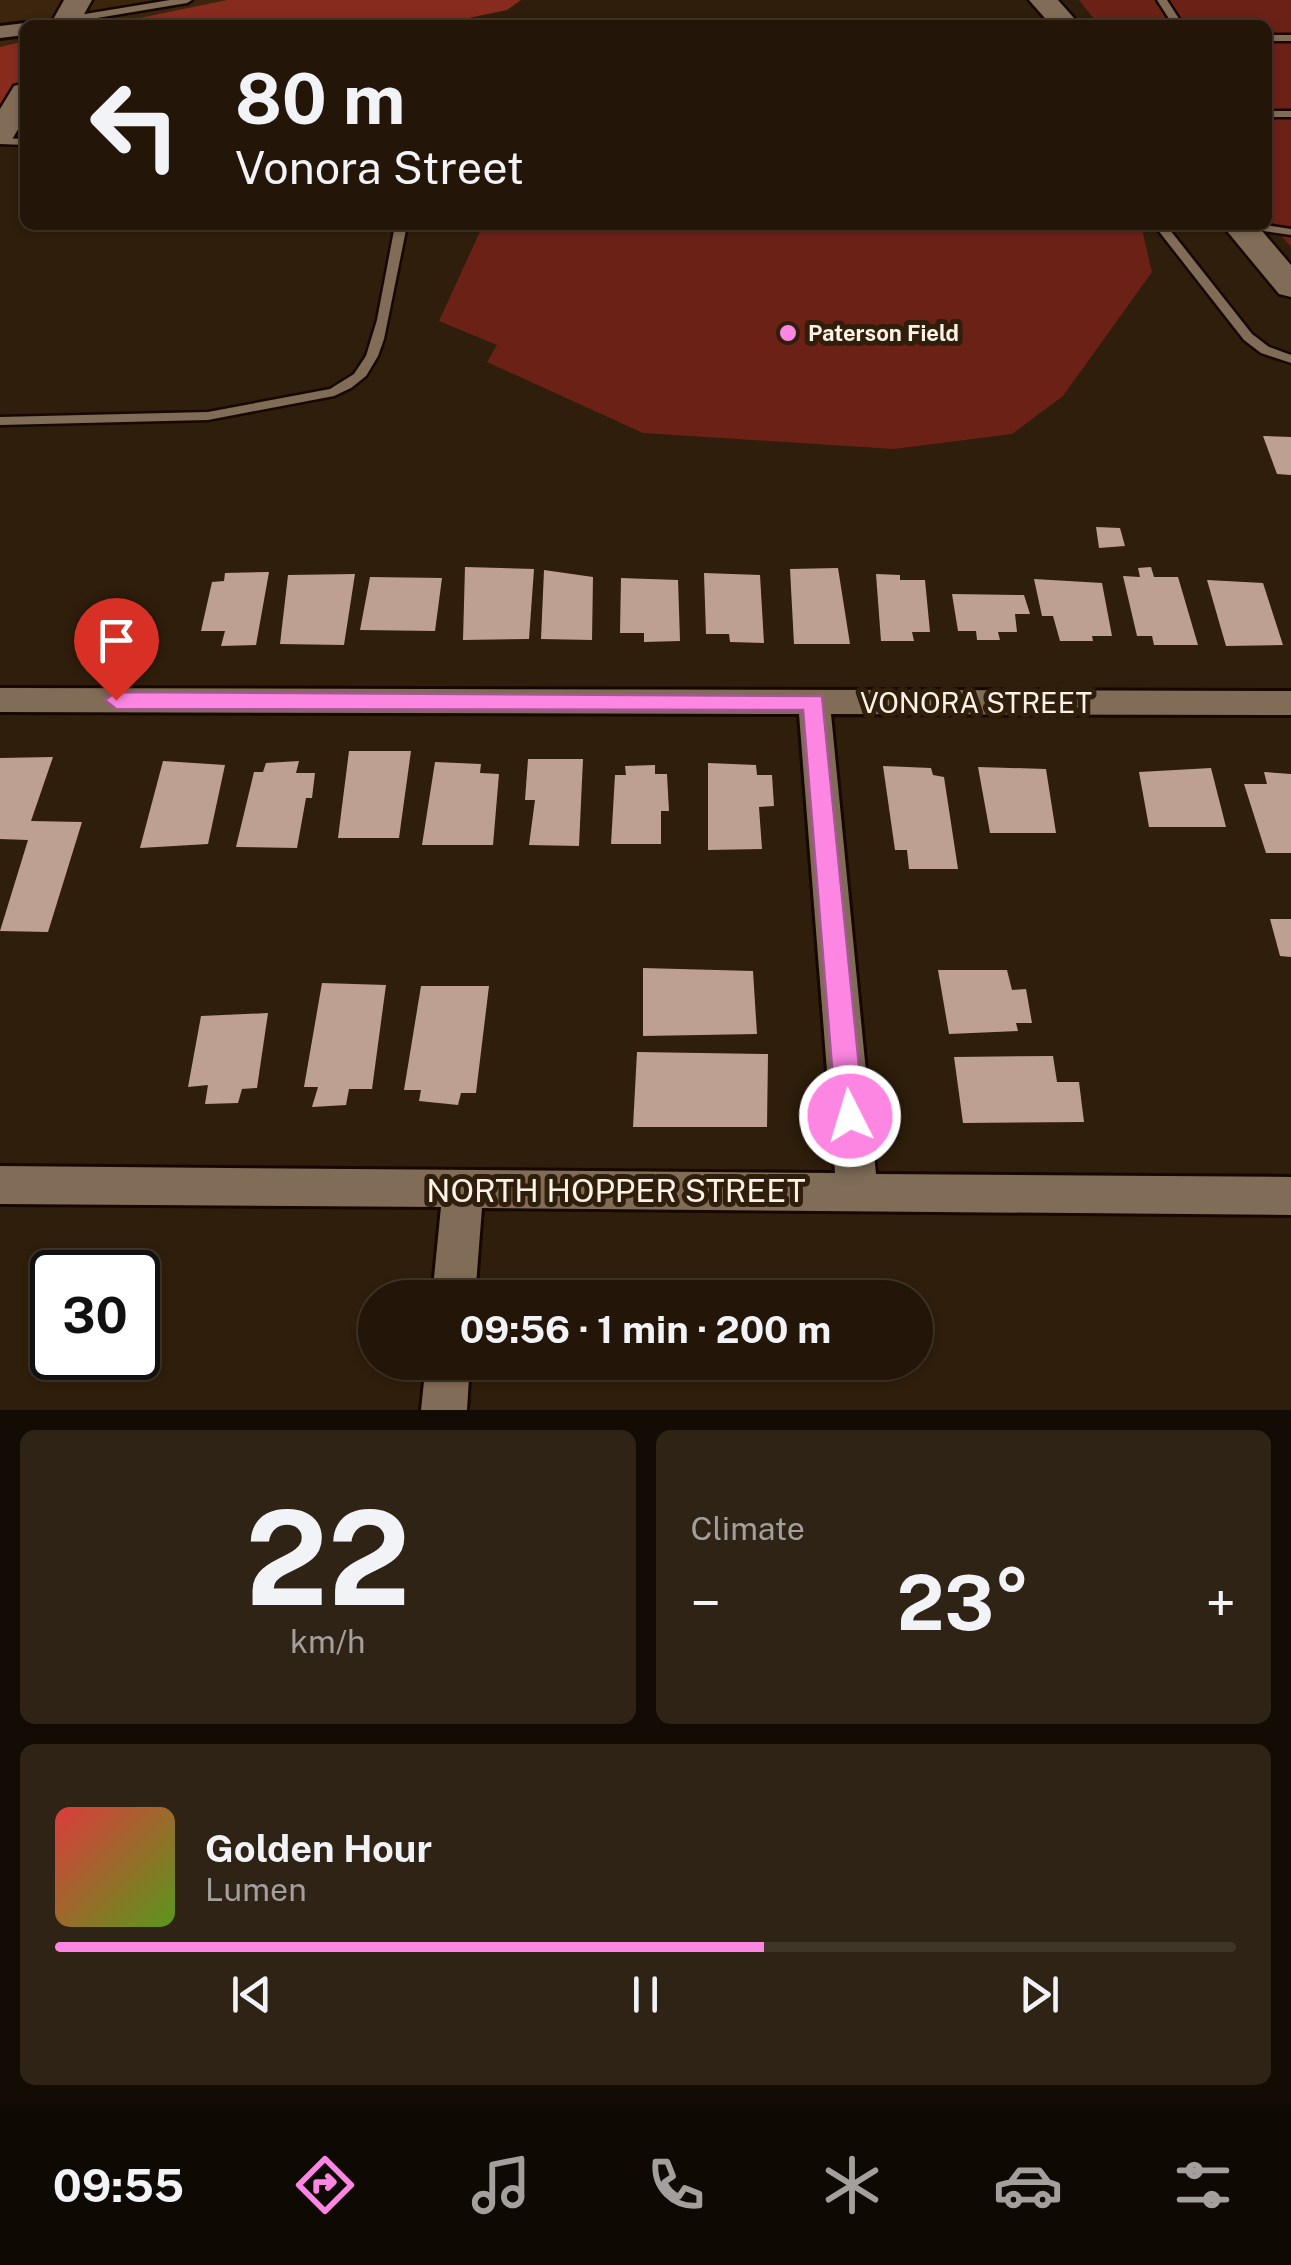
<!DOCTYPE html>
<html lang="en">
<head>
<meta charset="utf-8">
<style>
	body { margin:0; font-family:"Public Sans",sans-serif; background:#2f2316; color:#f1f3f6; height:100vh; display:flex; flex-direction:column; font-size:38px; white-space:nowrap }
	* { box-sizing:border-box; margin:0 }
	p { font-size:32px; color:#a39f9c }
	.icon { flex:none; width:55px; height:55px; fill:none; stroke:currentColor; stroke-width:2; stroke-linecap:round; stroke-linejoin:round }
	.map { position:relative; height:1410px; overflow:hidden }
	.details { display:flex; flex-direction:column; gap:20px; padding:20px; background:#130c04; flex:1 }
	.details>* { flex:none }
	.top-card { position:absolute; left:20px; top:20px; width:1252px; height:210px; border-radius:15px; box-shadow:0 2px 8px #0004,0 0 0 2px #403529; background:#231608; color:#f1f3f6; overflow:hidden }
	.speed { position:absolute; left:30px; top:1250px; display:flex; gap:20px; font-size:50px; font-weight:700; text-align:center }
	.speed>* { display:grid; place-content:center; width:130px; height:130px; border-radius:50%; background:#231608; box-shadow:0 2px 8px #0004,0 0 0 2px #403529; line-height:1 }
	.speed .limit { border:5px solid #111; border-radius:15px; background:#fff; color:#111 }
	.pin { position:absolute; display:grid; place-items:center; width:85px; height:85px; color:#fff; margin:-102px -42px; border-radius:50% 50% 50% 0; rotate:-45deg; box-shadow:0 0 10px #0007 }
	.pin .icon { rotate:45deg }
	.me { position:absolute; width:110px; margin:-55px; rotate:355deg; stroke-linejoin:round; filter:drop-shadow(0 0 8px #0008) }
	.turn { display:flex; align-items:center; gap:35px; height:210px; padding:0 50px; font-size:45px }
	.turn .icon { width:130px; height:130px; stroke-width:2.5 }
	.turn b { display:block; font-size:70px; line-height:85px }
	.big { font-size:75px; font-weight:700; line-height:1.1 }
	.details .card { flex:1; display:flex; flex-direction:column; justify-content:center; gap:15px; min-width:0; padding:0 35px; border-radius:15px; background:#2f2316 }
	.details .dial { align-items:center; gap:0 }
	.dial b { font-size:130px; line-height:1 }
	.song { display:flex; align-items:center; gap:30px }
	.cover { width:120px; height:120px; border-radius:15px; background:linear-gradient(135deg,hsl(0 70% 55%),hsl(90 70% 35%)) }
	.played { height:10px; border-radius:5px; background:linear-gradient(90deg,#fd86e2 60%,#403529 60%) }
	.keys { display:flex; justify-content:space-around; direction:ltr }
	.heat { display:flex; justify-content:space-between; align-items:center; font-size:55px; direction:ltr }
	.details .tiles { flex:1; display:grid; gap:20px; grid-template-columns:1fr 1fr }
	.card:last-child { grid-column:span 2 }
	.trip { position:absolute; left:358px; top:1280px; width:575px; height:100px; border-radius:50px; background:#231608; box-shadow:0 2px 8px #0004,0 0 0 2px #403529; font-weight:700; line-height:100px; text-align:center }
	.menu { display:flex; height:160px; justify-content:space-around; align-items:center; background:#0e0903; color:#a39f9c }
	.menu .icon { width:70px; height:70px }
	.menu .current { color:#fd86e2 }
	.menu b { font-size:45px; color:#f1f3f6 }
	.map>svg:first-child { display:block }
	.built { fill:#3b250c }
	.green { fill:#6c2117 }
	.forest { fill:#872b1f }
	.building { fill:#bda092 }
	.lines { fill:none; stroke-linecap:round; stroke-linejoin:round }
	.lane-casing { stroke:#160700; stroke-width:5 }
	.street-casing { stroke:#160700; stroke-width:6 }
	.secondary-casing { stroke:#160700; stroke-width:5 }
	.lane { fill:#806c57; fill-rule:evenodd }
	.street { fill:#806c57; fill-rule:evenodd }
	.secondary { fill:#806c57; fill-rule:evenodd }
	.route { fill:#fd86e2; stroke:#a45793; stroke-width:2.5 }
	.poi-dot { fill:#fd86e2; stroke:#2f1e0b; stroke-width:4 }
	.labels { text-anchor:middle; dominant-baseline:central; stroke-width:10; stroke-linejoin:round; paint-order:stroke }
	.far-poi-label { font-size:22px; font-weight:bold; fill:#fef2e6; stroke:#2f1e0b; text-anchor:start }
	.street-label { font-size:28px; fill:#fef2e6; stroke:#2f1e0b }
	.near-street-label { font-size:32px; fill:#fef2e6; stroke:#2f1e0b }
</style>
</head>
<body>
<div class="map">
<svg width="1291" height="1410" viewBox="0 0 1291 1410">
	<rect width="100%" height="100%" fill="#2f1e0b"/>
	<path class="built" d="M0 0H227L105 25H25V41L0 47Z"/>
	<path class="green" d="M1079 0H1291V247L1268 221V25H1099Z
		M483 225H1141L1152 272 1063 396 1012 434 894 449 643 433 487 362 497 345 439 321Z"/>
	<path class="forest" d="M227 0H521L507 10 435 25H105Z
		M25 41V108L0 113V47Z"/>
	<path class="building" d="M1263 436 1291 437V475L1277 474Z
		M1096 527 1120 528 1125 546 1099 548Z
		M465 567 534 569 529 639 463 640Z
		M1151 567 1154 577H1178L1198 645H1154L1152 636H1137L1123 576 1140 577 1138 568Z
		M838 568 850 644H794L790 569Z
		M544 570 593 577 592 640 541 639Z
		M269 572 256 645 221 646 225 631H201L212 582 224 581 225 573Z
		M704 573 760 575 764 643 730 642 729 634H706Z
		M355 574 344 645 280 644 288 575Z
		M876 574 900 575V580H925L930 632H912L914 641H881Z
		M370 577 442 578 435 631 360 630Z
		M621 578 678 580 680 641 644 642V633H620Z
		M1034 579 1102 583 1112 636H1092L1093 641H1060L1053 616H1042Z
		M1207 580 1263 583 1283 645 1226 646Z
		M952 594 1024 595 1030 614H1015L1017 632H998L1000 640H977L976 631H958Z
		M349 751H411L399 838H338Z
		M53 757 31 821 82 822 48 932 0 931 28 840 0 839V758Z
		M528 759H583L579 846 529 845 535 800H525Z
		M163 761 225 765 208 844 140 848Z
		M299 761 296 773H315L312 798H306L297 848 236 847 254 772H263L266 763Z
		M435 762 481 764 480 773 499 774 493 845H422Z
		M708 763 756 765 757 775H772L774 806 759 807 762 849 708 850Z
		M655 765V774H667L669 811H661V844H611L615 775H626L625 766Z
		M883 766 931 768 933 775 944 777 958 869H909L907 850H895Z
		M978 767 1046 769 1056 833H990Z
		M1211 768 1226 827H1149L1139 772Z
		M1264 772 1291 774V853H1266L1244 784H1267Z
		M1270 919H1291V957L1280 956Z
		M643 968 753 971 757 1034 643 1036Z
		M938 970H1007L1012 990 1026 989 1032 1023H1016L1018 1031 949 1034Z
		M322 983 386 985 372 1089H349L346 1105 312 1107 318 1087H304Z
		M421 986H489L476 1093H461L458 1105 419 1101 421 1090H404Z
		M268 1013 257 1088 242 1089 238 1103 205 1104 208 1085 188 1087 201 1016Z
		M637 1052 768 1054 767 1127H633Z
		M1053 1056 1057 1082H1079L1084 1122 963 1123 954 1057Z"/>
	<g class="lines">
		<g class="lane-casing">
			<path id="lane" d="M170 0H192L187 3 67 23 62 20 67 17Z
				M1157 0H1167L1183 25H1173Z
				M1268 35H1291V41H1268Z
				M1268 111H1291V117H1268Z
				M0 138 25 139V145L0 144Z
				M395 225H407L384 339 378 356 366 376 351 388 334 396 208 420 0 425V417L208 412 330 389 354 374 366 356 377 320Z
				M1154 225H1166L1252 334 1269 347 1291 355V363L1261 353 1244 340Z
				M1237 225H1266L1291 229V235L1243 228Z"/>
		</g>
		<g class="street-casing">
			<path id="street" d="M25 23 32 25H25V35L0 38V26Z
				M0 688 1291 691V715L831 714 876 1174 1291 1177V1215L482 1208 475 1298H432L441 1207 0 1204V1166L835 1173 799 714 0 712Z
				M426 1362H470L467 1410H421Z"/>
		</g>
		<g class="secondary-casing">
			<path id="secondary" d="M64 0H92L78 25H50Z
				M1029 0H1058L1080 25H1051Z
				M25 83V118L11 141 0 143V109L14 86Z
				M1222 225H1257L1291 265V297L1279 294Z"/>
		</g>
		<use href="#lane" class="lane"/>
		<use href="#street" class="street"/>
		<use href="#secondary" class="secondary"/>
	</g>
	<path class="route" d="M116 692 822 696 864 1116 860 1125 850 1129 840 1125 836 1116 803 710 116 709 105 700Z"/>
	<circle class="poi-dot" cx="788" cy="333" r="10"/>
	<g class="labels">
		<g class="far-poi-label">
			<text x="808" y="333">Paterson Field</text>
		</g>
		<g class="street-label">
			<text x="976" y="702">VONORA STREET</text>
		</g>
		<g class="near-street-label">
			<text x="616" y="1190">NORTH HOPPER STREET</text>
		</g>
	</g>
</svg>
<div class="speed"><div class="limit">30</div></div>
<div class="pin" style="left:116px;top:700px;background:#d93025"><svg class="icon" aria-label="arrive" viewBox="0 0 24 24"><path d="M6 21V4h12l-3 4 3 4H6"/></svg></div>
<svg class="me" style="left:850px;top:1116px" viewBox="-20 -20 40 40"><circle r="17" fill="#fd86e2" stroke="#fff" stroke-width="3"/><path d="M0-11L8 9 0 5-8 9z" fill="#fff"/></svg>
<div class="trip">09:56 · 1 min · 200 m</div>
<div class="top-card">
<div class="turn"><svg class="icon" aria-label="left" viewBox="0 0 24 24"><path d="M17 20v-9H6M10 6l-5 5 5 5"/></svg><div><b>80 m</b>Vonora Street</div></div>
</div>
</div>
<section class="details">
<div class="tiles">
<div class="card dial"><b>22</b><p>km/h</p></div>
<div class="card"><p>Climate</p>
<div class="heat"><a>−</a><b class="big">23°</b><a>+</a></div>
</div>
<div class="card">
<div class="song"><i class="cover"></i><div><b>Golden Hour</b><p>Lumen</p></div></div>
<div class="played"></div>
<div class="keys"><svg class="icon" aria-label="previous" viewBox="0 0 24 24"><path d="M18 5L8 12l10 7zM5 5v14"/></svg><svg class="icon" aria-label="pause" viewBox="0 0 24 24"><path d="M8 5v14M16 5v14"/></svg><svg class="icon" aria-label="next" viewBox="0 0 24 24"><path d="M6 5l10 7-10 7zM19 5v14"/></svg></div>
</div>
</div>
</section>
<nav class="menu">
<b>09:55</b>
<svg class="icon current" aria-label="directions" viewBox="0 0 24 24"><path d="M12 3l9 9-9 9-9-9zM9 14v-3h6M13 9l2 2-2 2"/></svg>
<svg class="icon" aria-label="music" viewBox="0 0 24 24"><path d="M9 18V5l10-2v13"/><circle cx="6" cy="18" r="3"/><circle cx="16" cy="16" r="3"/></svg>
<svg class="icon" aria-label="phone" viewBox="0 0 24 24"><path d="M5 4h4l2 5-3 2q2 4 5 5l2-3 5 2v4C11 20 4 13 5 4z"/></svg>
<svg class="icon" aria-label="climate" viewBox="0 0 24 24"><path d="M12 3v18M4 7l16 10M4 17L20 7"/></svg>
<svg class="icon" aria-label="car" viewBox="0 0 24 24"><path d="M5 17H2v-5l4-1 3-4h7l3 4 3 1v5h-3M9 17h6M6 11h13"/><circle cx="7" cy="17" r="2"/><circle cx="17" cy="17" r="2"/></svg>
<svg class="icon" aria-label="filters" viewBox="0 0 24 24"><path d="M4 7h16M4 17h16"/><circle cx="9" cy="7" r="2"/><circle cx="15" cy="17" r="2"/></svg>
</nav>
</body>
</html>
